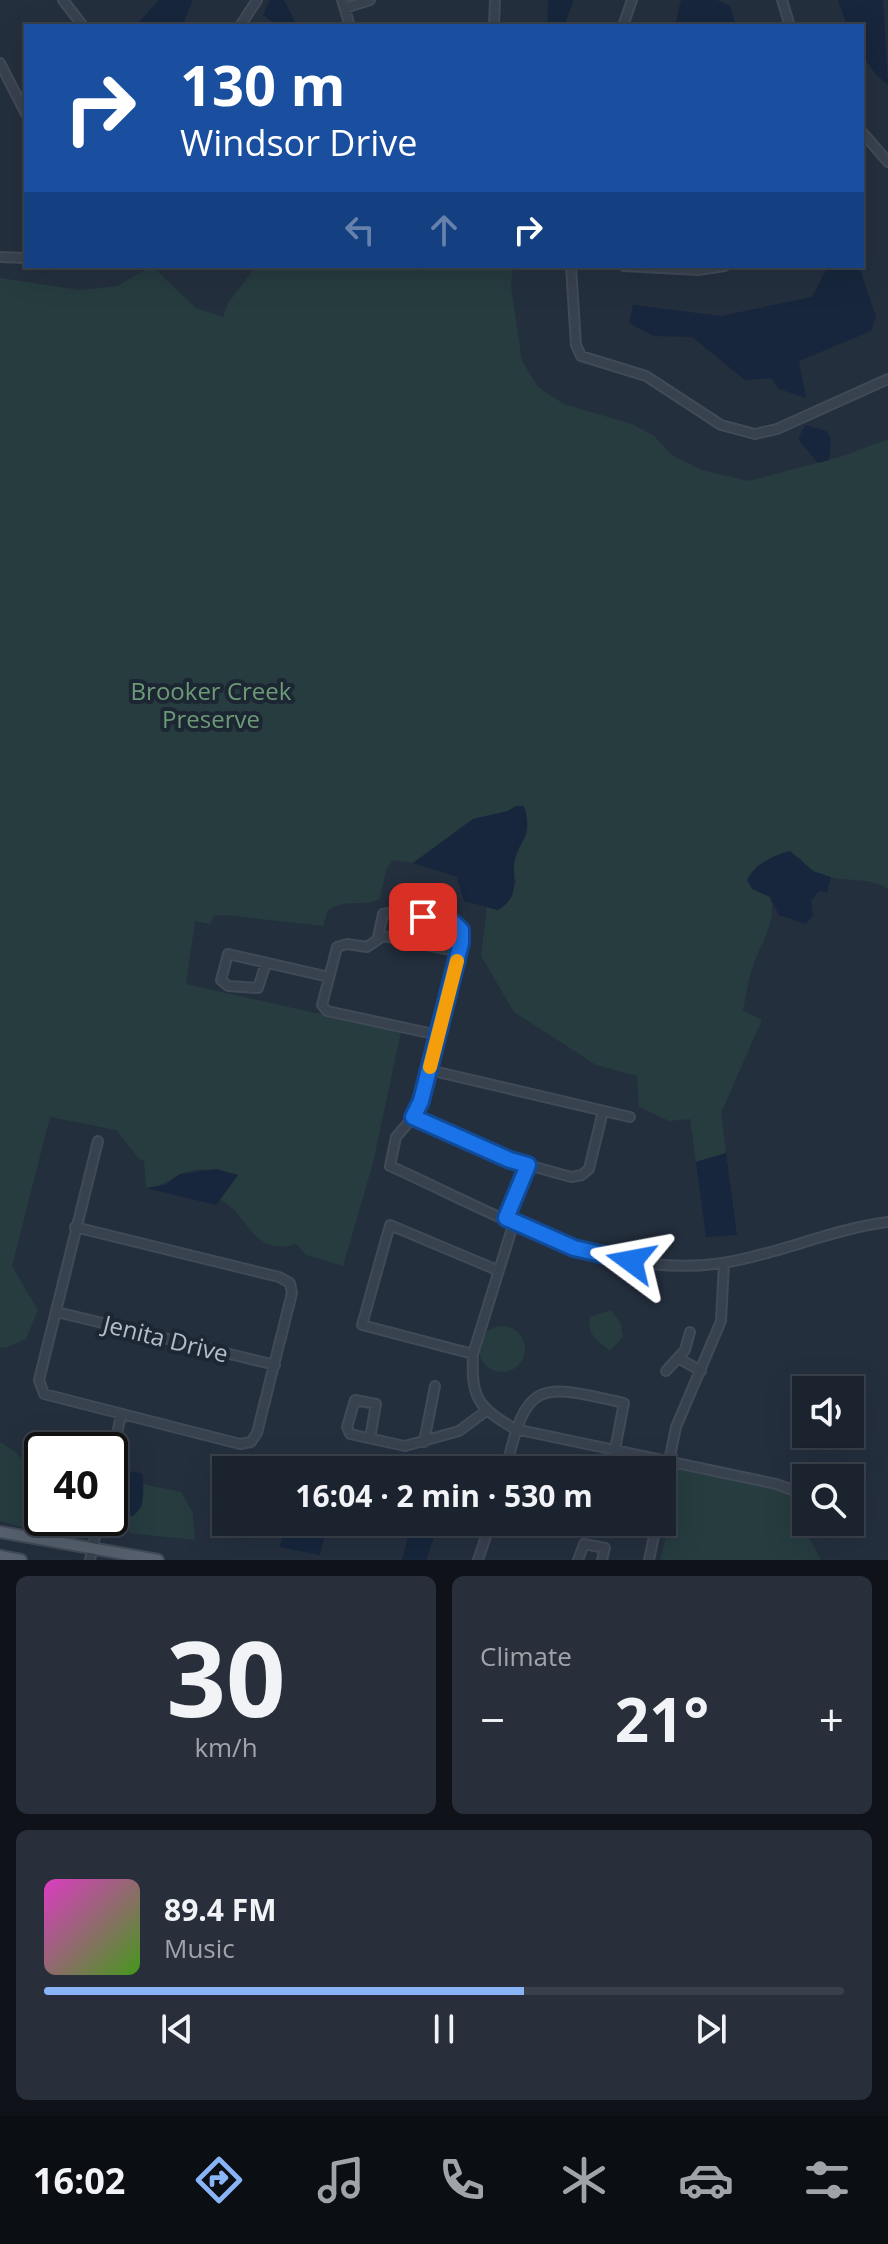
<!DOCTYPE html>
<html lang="en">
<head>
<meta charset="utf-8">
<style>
	body { margin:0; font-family:"Open Sans",sans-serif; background:#282f3a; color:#f1f3f6; height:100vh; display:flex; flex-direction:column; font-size:30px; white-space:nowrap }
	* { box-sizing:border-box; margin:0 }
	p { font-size:26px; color:#a0a4aa }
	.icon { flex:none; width:44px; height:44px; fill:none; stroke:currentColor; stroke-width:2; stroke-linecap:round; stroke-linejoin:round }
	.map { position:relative; height:1560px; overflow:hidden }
	.sheet { display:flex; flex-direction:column; gap:16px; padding:16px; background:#0f1319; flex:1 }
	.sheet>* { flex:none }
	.hud { position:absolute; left:24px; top:24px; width:840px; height:244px; border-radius:0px; box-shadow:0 8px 32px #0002,0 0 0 2px #39404a; background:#1a4fa0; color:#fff; overflow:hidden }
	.buttons { position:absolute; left:792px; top:1376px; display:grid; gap:16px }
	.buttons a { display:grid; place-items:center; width:72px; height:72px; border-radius:0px; background:#1b232e; box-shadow:0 8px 32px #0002,0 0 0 2px #39404a; font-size:40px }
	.speed { position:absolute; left:24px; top:1432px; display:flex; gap:16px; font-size:40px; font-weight:700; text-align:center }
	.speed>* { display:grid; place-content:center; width:104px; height:104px; border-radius:50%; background:#1b232e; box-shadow:0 8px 32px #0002,0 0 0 2px #39404a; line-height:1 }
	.speed .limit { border:4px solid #111; border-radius:12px; background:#fff; color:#111 }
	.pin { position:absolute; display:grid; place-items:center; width:68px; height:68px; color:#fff; margin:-34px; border-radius:16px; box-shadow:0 4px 12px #0006 }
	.me { position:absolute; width:88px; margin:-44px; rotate:283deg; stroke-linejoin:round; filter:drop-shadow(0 0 6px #0008) }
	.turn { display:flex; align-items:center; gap:28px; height:168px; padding:0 24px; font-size:36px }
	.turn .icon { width:104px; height:104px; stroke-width:2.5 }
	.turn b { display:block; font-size:56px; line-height:68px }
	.lanes { display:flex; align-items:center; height:76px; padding:0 24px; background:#0003; justify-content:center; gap:40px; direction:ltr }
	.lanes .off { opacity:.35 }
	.big { font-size:60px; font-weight:700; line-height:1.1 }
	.sheet .tile { flex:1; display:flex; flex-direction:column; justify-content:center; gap:12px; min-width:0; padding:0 28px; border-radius:12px; background:#282f3a }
	.sheet .dial { align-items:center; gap:0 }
	.dial b { font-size:104px; line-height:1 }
	.song { display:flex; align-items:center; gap:24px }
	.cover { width:96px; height:96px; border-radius:12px; background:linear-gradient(135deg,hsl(310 70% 55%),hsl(100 70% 35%)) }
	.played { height:8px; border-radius:4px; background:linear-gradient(90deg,#8ab4f8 60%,#39404a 60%) }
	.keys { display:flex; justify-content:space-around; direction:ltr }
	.heat { display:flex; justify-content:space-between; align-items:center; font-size:44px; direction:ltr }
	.sheet .tiles { flex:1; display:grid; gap:16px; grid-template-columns:1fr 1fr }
	.tile:last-child { grid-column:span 2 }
	.trip { position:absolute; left:212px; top:1456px; width:464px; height:80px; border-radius:0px; background:#1b232e; box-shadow:0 8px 32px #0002,0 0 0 2px #39404a; font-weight:700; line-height:80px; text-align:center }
	.tabs { display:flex; height:128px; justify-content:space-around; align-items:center; background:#0b0e12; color:#a0a4aa }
	.tabs .icon { width:56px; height:56px }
	.tabs .on { color:#8ab4f8 }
	.tabs b { font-size:36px; color:#f1f3f6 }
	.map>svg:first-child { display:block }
	.green { fill:#263c3f }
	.water { fill:#17263c }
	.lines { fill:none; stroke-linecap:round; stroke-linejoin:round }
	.minor-casing { stroke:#414a57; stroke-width:12 }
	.major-casing { stroke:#414a57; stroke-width:14 }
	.minor { stroke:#38414e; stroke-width:8 }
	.major { stroke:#56606e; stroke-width:10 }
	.route-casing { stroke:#114b97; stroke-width:20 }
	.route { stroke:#1a73e8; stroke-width:14 }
	.slow { stroke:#f59e0b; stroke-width:14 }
	.labels { text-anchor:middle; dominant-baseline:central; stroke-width:8; stroke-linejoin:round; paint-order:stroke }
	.park-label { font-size:24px; fill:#6b9a76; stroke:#1d2633 }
	.street-label { font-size:24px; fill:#b4bcc9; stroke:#1d2633 }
</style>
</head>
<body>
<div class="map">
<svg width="888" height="1560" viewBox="0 0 888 1560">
	<rect width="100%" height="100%" fill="#242f3e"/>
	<path class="green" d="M152 266 196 308 223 317 228 303 256 266H411L420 271 428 266H513L511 286 522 361 538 387 564 404 632 424 654 436 673 456 702 470 749 481 843 456 888 439V889C866 874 835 885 813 871 808 868 803 861 799 857L770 897C778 921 760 944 753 966 748 980 746 996 743 1011L762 1020 721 1113 726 1153 696 1162 690 1119 669 1121 639 1107 637 1076 596 1065 514 1012 481 956 487 907 498 910 516 883 513 865 519 850 516 806 508 811 473 819 413 863 393 860 386 870 380 899C359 908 352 897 328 910L323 926 225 915 214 916 210 924 195 921 186 984 401 1032 373 1163 343 1266 306 1255 296 1244C252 1258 247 1211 220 1200L238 1175C219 1170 199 1166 181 1174 165 1181 168 1185 146 1188L144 1161 139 1159 116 1130 50 1117 12 1266 38 1310 26 1339 8 1347 0 1348V278L80 290 117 286Z
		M611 1310 621 1324 623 1337 610 1351C598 1342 586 1334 590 1317Z
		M479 1349a23 23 0 1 1 46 0a23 23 0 1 1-46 0Z
		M0 1442 16 1452 42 1482V1526L29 1529 0 1521Z
		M673 1467 773 1488 806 1504V1518L802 1524 821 1560H660L667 1532 665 1531Z
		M143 1484 181 1492 193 1513 195 1540 130 1533 126 1515 133 1516 142 1507Z"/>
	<path class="water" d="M159 0H193L182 26H135Z
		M270 0H284L297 26H278L263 15Z
		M548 0H574L564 26H547Z
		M681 0H717L730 6 736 26H675Z
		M838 0H883L888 85C864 64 862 58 862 26H847Z
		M828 266H859L876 317 871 331 799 361 806 398 779 389 771 378 745 380 692 337 653 336 629 323 633 305 721 316 812 297Z
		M805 425 827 431 831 439 829 460 818 463 798 439Z
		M516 806H524C535 843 515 840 514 866 513 885 519 897 498 910L464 901 457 877 413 863 473 819 508 811Z
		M790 851 813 871 831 877 827 892 819 891 811 901 813 915 806 924 779 915 770 897 752 889 747 880C756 863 772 856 790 851Z
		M726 1153 737 1235 706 1237 696 1162Z
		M216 1169 238 1175 216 1205 146 1188 165 1185 180 1174Z
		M237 1455 275 1470H226V1522H267L261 1537C248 1539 228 1540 218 1530 202 1514 221 1466 237 1455Z
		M132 1471 143 1474C143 1491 146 1504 133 1516L115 1512 119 1489Z
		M285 1522H328L320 1555 280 1547Z
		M382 1522H436V1531L426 1560H402L409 1532Z"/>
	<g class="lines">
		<g class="minor-casing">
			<path id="minor" d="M63 0 83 26
				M342 0 350 26
				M782 0 790 26
				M345 8 370 0
				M240 26 257 0
				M494 26 495 0
				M623 26 632 0
				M0 63 26 114
				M862 132 888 162
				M0 257 26 258
				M571 266 576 345 581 356 646 376 721 425 755 434 777 429 888 379
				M624 266 698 270 725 266
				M378 937 383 914 392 912 454 923 461 930V943L421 1101 416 1114 396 1137 390 1166C493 1212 605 1281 723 1263 779 1254 832 1229 888 1222
				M266 963 258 988 228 986 221 980 228 954 329 977
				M438 1035 327 1011 322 1005 337 947 347 944 367 947 383 936 459 952
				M429 1070 630 1117
				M413 1117 510 1160 571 1177 582 1175 589 1169 603 1111
				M506 1218 528 1165
				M514 1222 473 1354C471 1399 478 1407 515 1429L776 1484 806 1495
				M75 1227 279 1277 290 1283 292 1293 257 1433 251 1442 240 1444 44 1394 39 1380 98 1141
				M57 1312 275 1365
				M473 1354 362 1325 390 1225 497 1270
				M678 1358 701 1371
				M666 1371 685 1350 690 1332
				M370 1438 376 1404 355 1400 347 1427 350 1434 405 1446 459 1431 486 1411
				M424 1442 435 1386
				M110 1467 121 1415
				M506 1470C526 1378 540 1384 624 1403L611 1470
				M576 1470V1466L592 1470
				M662 1495 676 1427 721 1321 724 1263
				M850 1519 858 1523
				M90 1560 99 1518
				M478 1560 491 1522
				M578 1560 584 1544 605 1548 602 1560
				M649 1560 657 1522"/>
		</g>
		<g class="major-casing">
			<path id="major" d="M0 1532 158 1560
				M0 1556 21 1560"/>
		</g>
		<use href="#minor" class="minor"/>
		<use href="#major" class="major"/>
	</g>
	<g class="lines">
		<g class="route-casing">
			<path id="route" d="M423 917 454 923 461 930V943L421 1101 413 1117 510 1160 528 1165 506 1218 574 1248 631 1261"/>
		</g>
		<use href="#route" class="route"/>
		<path class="slow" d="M430 1067 457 961"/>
	</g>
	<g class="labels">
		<g class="park-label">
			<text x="211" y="690">Brooker Creek<tspan x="211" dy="28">Preserve</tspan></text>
		</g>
		<g class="street-label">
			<text transform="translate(166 1338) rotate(14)">Jenita Drive</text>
		</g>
	</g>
</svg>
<div class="buttons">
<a><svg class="icon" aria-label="sound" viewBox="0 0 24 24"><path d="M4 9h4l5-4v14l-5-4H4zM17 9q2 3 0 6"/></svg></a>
<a><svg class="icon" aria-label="search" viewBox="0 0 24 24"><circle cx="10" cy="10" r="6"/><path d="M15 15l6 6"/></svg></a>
</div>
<div class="speed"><div class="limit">40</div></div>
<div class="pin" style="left:423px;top:917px;background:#d93025"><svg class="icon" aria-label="arrive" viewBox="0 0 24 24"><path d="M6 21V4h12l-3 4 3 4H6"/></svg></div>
<svg class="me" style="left:631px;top:1261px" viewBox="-20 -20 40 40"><path d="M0-17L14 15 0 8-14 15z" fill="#1a73e8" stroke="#fff" stroke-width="4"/></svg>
<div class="trip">16:04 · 2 min · 530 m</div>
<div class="hud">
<div class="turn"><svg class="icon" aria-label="right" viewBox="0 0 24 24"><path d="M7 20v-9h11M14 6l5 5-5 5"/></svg><div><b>130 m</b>Windsor Drive</div></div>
<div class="lanes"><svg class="icon off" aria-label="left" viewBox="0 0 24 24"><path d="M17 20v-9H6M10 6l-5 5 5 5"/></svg><svg class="icon off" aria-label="ahead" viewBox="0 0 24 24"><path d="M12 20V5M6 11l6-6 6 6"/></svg><svg class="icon" aria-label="right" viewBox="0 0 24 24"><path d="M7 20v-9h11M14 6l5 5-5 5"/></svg></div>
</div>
</div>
<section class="sheet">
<div class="tiles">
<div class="tile dial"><b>30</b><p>km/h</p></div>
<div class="tile"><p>Climate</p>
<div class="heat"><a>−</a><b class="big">21°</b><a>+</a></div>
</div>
<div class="tile">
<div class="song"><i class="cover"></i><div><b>89.4 FM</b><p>Music</p></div></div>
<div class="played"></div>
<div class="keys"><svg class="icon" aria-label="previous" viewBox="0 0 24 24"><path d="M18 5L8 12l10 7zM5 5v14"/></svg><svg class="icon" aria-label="pause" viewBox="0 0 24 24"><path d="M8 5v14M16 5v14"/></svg><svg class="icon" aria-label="next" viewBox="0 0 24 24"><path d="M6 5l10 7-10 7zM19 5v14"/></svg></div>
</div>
</div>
</section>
<nav class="tabs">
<b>16:02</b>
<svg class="icon on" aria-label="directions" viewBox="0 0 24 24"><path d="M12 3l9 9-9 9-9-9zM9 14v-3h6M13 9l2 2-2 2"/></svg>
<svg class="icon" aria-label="music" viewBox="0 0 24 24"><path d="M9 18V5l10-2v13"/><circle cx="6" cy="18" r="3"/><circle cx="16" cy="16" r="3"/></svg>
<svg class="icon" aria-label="phone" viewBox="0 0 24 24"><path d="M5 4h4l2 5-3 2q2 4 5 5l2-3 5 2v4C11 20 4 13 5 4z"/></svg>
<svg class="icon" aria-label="climate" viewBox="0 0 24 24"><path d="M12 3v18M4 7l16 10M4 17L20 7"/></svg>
<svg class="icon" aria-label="car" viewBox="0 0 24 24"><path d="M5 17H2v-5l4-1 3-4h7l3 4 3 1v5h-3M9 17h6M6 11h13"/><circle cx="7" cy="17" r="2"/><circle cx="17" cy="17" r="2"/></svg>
<svg class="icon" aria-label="filters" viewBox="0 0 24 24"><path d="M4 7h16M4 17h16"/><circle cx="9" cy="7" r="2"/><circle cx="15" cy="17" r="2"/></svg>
</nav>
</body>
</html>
